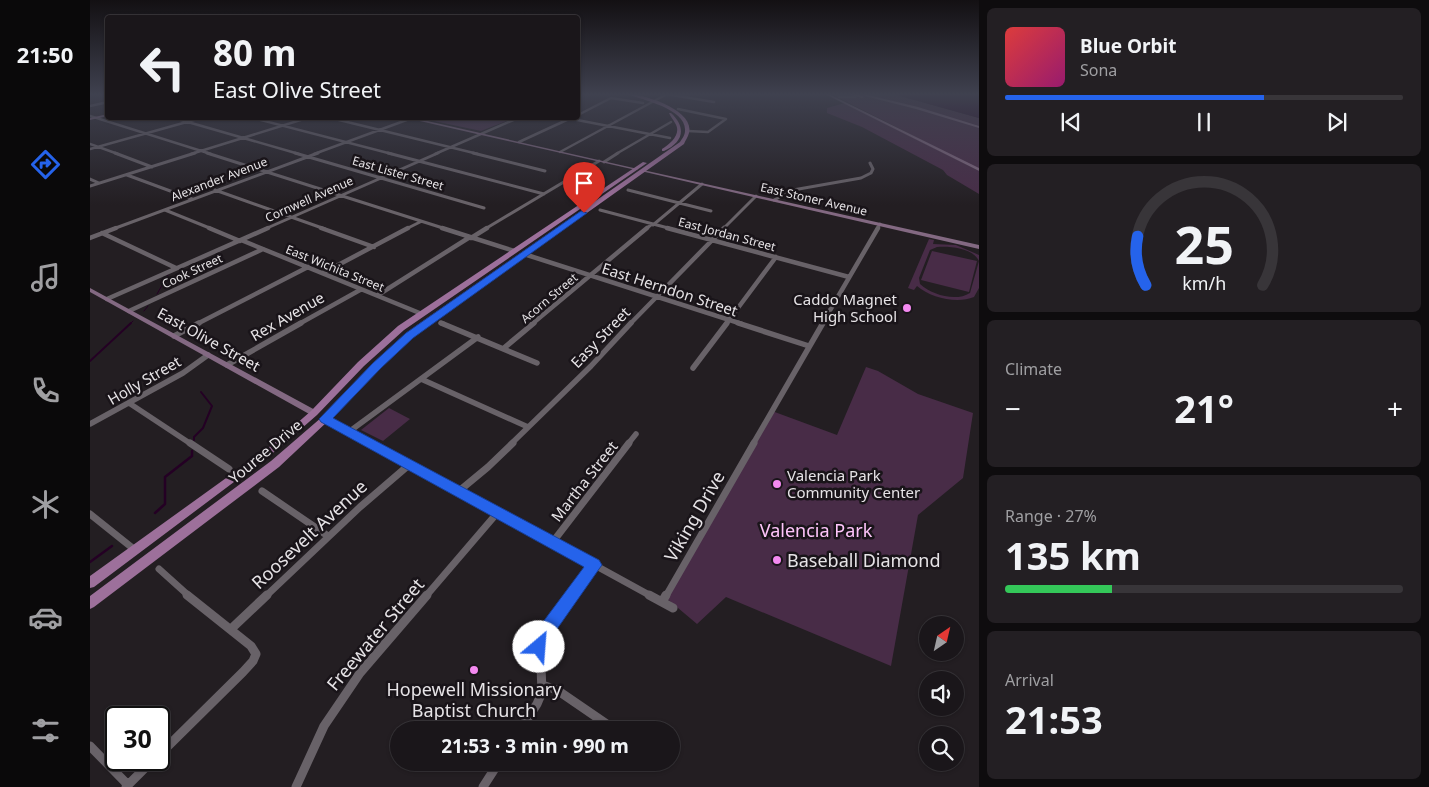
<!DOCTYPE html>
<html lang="en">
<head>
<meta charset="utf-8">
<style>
	body { margin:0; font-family:"Noto Sans",sans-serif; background:#231f23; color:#f1f3f6; height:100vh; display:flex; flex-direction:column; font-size:19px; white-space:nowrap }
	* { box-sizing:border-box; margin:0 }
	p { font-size:16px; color:#9f9fa2 }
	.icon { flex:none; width:28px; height:28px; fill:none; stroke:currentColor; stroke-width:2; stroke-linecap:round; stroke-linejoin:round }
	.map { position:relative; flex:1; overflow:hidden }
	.details { display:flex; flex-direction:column; gap:8px; padding:8px; background:#0e0c0e; width:450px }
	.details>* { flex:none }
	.top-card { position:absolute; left:15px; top:15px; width:475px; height:105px; border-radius:5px; box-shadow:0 1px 4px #0004,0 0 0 1px #383539; background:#1a161a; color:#f1f3f6; overflow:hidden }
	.needle { width:32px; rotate:34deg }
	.fabs { position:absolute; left:829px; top:616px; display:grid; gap:10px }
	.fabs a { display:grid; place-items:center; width:45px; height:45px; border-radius:50%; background:#1a161a; box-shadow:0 1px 4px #0004,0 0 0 1px #383539; font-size:25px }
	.speed { position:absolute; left:15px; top:706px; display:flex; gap:10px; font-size:25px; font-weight:700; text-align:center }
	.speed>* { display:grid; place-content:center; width:65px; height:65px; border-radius:50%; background:#1a161a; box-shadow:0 1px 4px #0004,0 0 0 1px #383539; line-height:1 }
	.speed .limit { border:2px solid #111; border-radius:8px; background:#fff; color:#111 }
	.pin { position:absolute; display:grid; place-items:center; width:42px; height:42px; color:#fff; margin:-51px -21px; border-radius:50% 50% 50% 0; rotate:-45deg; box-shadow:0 0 5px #0007 }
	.pin .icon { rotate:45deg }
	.me { position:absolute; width:55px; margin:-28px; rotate:27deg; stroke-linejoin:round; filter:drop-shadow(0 0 4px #0008) }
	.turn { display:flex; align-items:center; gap:18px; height:105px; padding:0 25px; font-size:22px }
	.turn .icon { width:65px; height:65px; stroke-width:2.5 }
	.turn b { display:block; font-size:35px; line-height:42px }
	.big { font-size:38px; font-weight:700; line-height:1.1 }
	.details .widget { flex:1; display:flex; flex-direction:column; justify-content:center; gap:8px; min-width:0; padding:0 18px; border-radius:8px; background:#231f23 }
	.details .dial { align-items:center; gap:0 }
	.dial svg { height:130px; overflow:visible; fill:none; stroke:#383539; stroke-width:7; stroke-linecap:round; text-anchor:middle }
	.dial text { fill:#f1f3f6; stroke:none }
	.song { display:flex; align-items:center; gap:15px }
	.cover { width:60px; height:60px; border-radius:8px; background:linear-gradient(135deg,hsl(0 70% 55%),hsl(320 70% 35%)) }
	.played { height:5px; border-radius:2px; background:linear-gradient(90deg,#2563eb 65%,#383539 65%) }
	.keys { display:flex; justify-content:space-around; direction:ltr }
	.heat { display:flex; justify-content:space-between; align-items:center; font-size:28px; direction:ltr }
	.charge { height:8px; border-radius:4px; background:linear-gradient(90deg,#34c759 27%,#383539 0) }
	.trip { position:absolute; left:300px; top:721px; width:290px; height:50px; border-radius:25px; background:#1a161a; box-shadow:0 1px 4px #0004,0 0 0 1px #383539; font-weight:700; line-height:50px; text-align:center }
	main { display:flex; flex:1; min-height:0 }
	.tabs { display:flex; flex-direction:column; width:90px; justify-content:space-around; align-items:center; background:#0a090a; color:#9f9fa2 }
	.tabs .icon { width:35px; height:35px }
	.tabs .active { color:#2563eb }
	.tabs b { font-size:22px; color:#f1f3f6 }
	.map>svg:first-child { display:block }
	.green { fill:#482c47; fill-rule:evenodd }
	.water { fill:#240024 }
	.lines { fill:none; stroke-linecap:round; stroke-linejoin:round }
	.stream-far2 { stroke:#240024; stroke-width:1 }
	.stream-far1 { stroke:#240024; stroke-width:2 }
	.stream { stroke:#240024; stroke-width:2.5 }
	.street-far5 { stroke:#686268; stroke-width:2.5 }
	.street-far4 { stroke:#686268; stroke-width:3 }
	.street-far3 { stroke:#686268; stroke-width:4.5 }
	.street-far2 { stroke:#686268; stroke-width:5.5 }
	.street-far1 { stroke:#686268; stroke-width:7 }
	.street { stroke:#686268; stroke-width:9 }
	.secondary { fill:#836982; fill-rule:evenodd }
	.primary { fill:#9d709b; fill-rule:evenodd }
	.route { fill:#2563eb; stroke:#184099 }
	.poi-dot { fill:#f489f0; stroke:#191419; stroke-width:2 }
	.labels { text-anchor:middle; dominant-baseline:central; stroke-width:5; stroke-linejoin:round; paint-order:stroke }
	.far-street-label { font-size:12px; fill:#e6e3e6; stroke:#191419 }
	.street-label { font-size:15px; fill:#e6e3e6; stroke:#191419 }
	.poi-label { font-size:15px; fill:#e6e3e6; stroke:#191419; text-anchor:end }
	.near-street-label { font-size:18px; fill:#e6e3e6; stroke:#191419 }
	.near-park-label { font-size:18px; fill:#fec4fa; stroke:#191419 }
	.near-poi-label { font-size:18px; fill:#e6e3e6; stroke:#191419; text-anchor:start }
</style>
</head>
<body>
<main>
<nav class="tabs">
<b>21:50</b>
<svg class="icon active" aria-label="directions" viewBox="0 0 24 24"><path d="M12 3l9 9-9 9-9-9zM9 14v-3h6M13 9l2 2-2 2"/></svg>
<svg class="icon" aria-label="music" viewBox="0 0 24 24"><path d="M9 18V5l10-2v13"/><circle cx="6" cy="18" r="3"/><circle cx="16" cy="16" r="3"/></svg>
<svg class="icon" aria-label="phone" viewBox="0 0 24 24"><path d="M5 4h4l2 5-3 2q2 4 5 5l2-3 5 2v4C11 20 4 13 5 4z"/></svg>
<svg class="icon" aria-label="climate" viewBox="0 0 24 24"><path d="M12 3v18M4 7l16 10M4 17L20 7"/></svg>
<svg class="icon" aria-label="car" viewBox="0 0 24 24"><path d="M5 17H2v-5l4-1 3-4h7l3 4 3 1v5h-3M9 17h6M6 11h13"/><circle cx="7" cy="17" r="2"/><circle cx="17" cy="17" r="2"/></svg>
<svg class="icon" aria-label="filters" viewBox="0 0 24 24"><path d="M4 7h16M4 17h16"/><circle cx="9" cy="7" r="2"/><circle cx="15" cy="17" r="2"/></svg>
</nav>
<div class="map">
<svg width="889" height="787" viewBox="0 0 889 787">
	<rect width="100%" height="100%" fill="#231e22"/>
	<path class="green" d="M741 94H803L889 118V169Z
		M755 103 889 171V194L857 175 853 170 772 127 737 113V108Z
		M330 118H424L391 131Z
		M839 239 844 240 843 244 866 245 889 255V288L884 297C867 304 841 298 827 286L824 290 818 288ZM847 247C860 246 883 248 889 261L880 293C866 302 842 295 830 284L829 278 840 250Z
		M842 251 887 261 879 292 831 280Z
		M776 367 788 371 828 394 883 413 873 478 828 515 801 666 636 597 607 624 575 597 682 411 747 435Z
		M299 408 320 419 293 441 271 430Z"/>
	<path class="water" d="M803 94H889V118Z"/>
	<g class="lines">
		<path class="stream-far2" d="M67 294 78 275
			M54 311 58 306
			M40 324 43 321"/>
		<path class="stream-far1" d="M0 361 41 323
			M104 440V437L113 428 122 406 111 392"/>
		<path class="stream" d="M65 513 75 504V477L102 456V451
			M0 562 22 546"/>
		<path class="street-far5" d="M576 94 624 102
			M749 97H765L762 95
			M0 106 18 102
			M588 109 636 119
			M488 115 521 98 553 103
			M0 116 121 154
			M84 118 209 154
			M163 118 302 154
			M241 118 388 154
			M477 118 580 138
			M598 131 618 132 636 119
			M429 142 481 118
			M0 144 28 154
			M0 149 111 118
			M470 152 577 94
			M101 154 217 118
			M224 154 322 118
			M345 154 428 118
			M526 154 581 122"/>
		<path class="street-far4" d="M25 153 62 167
			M117 153 356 229
			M205 153 394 208
			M298 153 454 194
			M383 153 455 171
			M514 162 528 153
			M37 175 102 199
			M0 179 9 183
			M0 186 105 153
			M125 190 235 229
			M538 190 621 211
			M684 200 703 190 771 178 781 173 783 169 780 163
			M75 210 122 229
			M510 210 582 229
			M563 225 612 184
			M23 229 228 153
			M175 229 348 153
			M316 229 330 222
			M395 229 509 161
			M556 229 562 224
			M633 229 666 196
			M787 229 790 224"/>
		<path class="street-far3" d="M119 228 150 241
			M231 228 284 247
			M352 228 424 251
			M577 228 759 277
			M12 233 86 268
			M0 238 26 228
			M381 238 397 228
			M151 240 332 314
			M434 254 652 324
			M233 273 318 228
			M288 295 380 237
			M17 299 178 228
			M39 311 173 249
			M351 323 354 324
			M107 324 218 267
			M209 324 270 290
			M442 324 557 228
			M540 324 634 228
			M636 324 686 257
			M732 324 788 228"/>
		<path class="street-far2" d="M351 323 447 363
			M648 323 719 346
			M84 336 109 323
			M414 348 444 323
			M137 365 211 323
			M603 368 637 323
			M331 379 438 427
			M39 403 101 444
			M235 419 284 444
			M0 424 93 373 118 355
			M260 431 388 337
			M421 444 501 366 541 323
			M538 444 546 434
			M663 444 733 323"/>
		<path class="street-far1" d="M100 443 139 469
			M282 443 561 596
			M172 491 238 536
			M369 491 398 467 423 443
			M0 514 45 550
			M462 543 539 443
			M69 569 99 596
			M176 596 270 507 320 464
			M336 596 408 512
			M482 596 504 565
			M576 596 664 443"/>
		<path class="street" d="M559 595 583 608
			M572 602 576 595
			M141 629 177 595
			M452 685 467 690 521 727
			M430 730 447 704 452 692 450 642 483 595
			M0 746 38 785
			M69 755 153 672 163 661 166 654 161 646 97 595
			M36 787 63 760
			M206 787 234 726 270 673 337 595
			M393 787 409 762"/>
		<path class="secondary" d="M735 94H739L889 168V171Z
			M765 94 773 96 774 97 772 98 758 94Z
			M767 94H774L828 107 889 126V128L826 109Z
			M18 114V116L0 120V118Z
			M320 118H324L548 169 546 170 321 119Z
			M553 170 889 245V249L555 172 553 171Z
			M0 288 227 411 228 413 224 416 221 415 0 292Z"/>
		<path class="primary" d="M537 94C554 94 605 110 599 133 598 137 595 141 594 144L332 330 302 356 238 421 189 467 4 607 0 609V596L181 461 232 417 296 352 326 326 590 142C592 139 595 135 595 131 597 109 553 100 537 94Z
			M579 113H581C597 128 593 142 574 151H572V149C581 143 592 134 585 123 583 119 580 116 579 113Z
			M553 162 557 163 314 330 274 366 227 415 188 449 4 587 0 588V576L182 445 221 411 268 362 308 326Z"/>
	</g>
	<linearGradient id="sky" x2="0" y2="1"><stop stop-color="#131013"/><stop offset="0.46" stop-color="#3f414f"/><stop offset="1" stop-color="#3f414f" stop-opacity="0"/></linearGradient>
	<rect width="889" height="205" fill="url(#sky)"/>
	<path class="route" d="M491 211 497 213 323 338 291 368 243 418 509 560 512 565 509 569 460 639 455 653 449 655 443 653 441 647 447 630 494 567 231 422 229 419 283 363 316 333Z"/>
	<g class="poi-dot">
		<circle cx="817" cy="308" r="5"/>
		<circle cx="687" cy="484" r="5"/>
		<circle cx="687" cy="560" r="5"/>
		<circle cx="384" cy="670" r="5"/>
	</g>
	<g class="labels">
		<g class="far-street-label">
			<text transform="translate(308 173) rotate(16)">East Lister Street</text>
			<text transform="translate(129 179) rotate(-21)">Alexander Avenue</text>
			<text transform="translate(219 199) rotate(-24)">Cornwell Avenue</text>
			<text transform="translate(724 199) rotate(13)">East Stoner Avenue</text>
			<text transform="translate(637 234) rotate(15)">East Jordan Street</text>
			<text transform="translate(245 268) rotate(22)">East Wichita Street</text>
			<text transform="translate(102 271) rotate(-25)">Cook Street</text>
			<text transform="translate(459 298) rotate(-40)">Acorn Street</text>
		</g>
		<g class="street-label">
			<text transform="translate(580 289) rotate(18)">East Herndon Street</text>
			<text transform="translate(197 316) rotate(-30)">Rex Avenue</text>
			<text transform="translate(510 337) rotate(-46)">Easy Street</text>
			<text transform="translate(119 339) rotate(29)">East Olive Street</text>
			<text transform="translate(54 380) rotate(-30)">Holly Street</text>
			<text transform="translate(175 451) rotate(-40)">Youree Drive</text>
			<text transform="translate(494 481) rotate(-52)">Martha Street</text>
		</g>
		<g class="poi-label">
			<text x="807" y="299">Caddo Magnet<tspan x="807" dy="17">High School</tspan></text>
			<text x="697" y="475" text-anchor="start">Valencia Park<tspan x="697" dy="17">Community Center</tspan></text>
		</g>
		<g class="near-street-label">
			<text transform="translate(604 516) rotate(-60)">Viking Drive</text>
			<text transform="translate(219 534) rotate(-43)">Roosevelt Avenue</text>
			<text transform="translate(285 634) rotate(-50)">Freewater Street</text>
		</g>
		<g class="near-park-label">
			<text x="726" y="530">Valencia Park</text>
		</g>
		<g class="near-poi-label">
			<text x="697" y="560">Baseball Diamond</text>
			<text x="384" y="689" text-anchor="middle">Hopewell Missionary<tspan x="384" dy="21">Baptist Church</tspan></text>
		</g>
	</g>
</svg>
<div class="fabs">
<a><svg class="needle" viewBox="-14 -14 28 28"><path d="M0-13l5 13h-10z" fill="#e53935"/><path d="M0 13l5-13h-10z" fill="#9f9fa2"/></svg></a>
<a><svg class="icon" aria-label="sound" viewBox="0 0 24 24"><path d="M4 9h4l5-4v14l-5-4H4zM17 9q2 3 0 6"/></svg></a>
<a><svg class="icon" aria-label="search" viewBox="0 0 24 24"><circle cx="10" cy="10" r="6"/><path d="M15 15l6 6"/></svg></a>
</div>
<div class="speed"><div class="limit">30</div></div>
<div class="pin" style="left:494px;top:213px;background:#d93025"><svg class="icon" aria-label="arrive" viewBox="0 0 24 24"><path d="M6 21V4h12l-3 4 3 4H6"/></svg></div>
<svg class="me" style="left:449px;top:647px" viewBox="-20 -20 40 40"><circle r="19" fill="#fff"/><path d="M0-13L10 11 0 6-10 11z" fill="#2563eb"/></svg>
<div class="trip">21:53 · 3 min · 990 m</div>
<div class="top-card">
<div class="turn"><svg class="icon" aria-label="left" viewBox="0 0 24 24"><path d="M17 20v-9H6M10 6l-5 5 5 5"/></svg><div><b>80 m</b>East Olive Street</div></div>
</div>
</div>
<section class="details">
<div class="widget">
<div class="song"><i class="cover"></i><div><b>Blue Orbit</b><p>Sona</p></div></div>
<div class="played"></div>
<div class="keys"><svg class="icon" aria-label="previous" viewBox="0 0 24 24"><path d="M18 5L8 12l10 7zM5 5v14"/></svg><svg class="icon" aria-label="pause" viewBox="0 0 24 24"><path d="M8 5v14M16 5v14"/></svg><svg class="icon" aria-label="next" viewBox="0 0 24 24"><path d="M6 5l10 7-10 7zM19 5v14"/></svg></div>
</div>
<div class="widget dial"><svg viewBox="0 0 100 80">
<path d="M14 69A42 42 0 1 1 86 69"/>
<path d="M14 69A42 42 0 0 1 9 39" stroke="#2563eb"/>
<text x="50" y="56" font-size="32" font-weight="700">25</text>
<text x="50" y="72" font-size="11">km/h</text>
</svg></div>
<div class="widget"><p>Climate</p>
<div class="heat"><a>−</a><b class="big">21°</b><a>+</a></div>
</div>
<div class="widget"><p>Range · 27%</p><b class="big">135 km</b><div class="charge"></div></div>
<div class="widget"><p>Arrival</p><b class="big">21:53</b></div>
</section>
</main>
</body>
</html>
